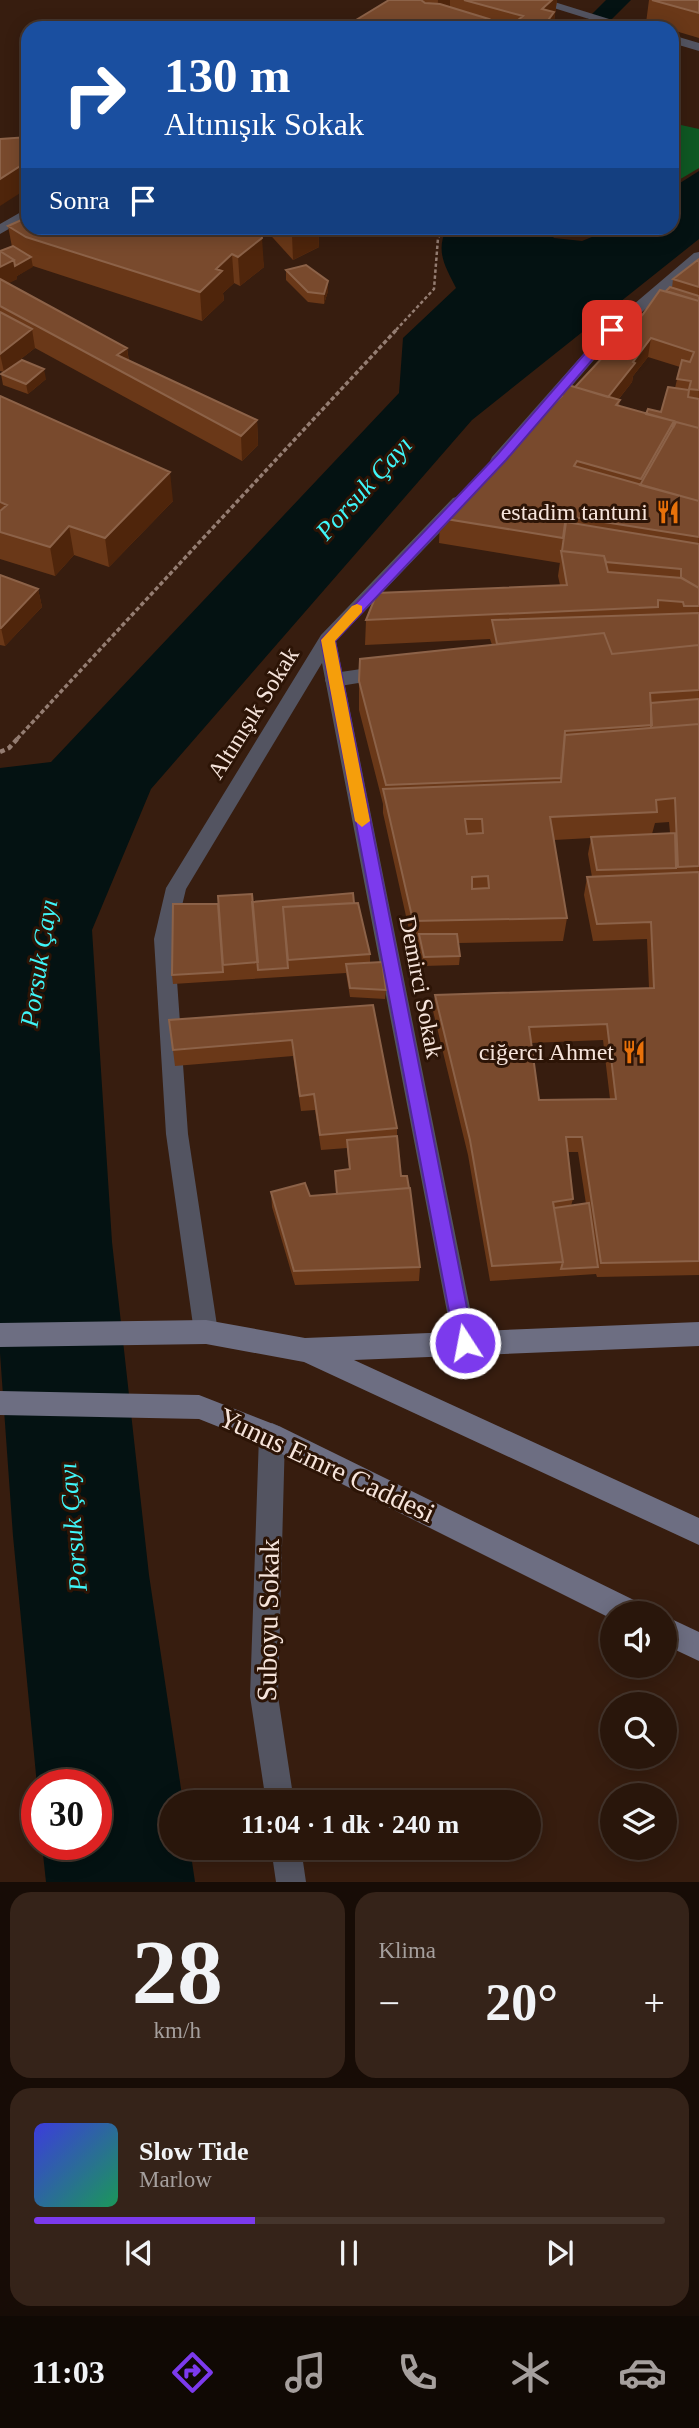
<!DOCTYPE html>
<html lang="tr">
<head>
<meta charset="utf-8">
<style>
	body { margin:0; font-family:Georgia,serif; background:#352319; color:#f1f3f6; height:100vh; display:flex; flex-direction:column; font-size:26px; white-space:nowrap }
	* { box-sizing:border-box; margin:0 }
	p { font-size:23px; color:#a59f9d }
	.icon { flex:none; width:38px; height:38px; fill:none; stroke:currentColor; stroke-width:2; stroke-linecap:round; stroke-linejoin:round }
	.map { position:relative; height:1882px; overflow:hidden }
	.details { display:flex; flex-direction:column; gap:10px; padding:10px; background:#170c06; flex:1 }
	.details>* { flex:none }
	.guide { position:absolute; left:21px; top:21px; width:658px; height:214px; border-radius:21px; box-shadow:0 4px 18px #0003,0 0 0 2px #45352c; background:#1a4fa0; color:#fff; overflow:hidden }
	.fabs { position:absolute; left:600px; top:1601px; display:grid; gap:14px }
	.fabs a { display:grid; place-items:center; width:77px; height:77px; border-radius:50%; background:#29160b; box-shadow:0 4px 18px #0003,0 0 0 2px #45352c; font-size:35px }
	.speed { position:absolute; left:21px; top:1769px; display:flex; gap:14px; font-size:35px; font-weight:700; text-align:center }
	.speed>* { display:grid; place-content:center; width:91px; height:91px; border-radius:50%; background:#29160b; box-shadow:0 4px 18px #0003,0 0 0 2px #45352c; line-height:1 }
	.speed .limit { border:10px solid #d22; background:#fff; color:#111 }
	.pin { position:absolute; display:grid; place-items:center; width:60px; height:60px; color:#fff; margin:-30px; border-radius:14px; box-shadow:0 4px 10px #0006 }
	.me { position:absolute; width:77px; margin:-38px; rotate:349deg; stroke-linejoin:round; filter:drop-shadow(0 0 5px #0008) }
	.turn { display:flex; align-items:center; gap:24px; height:147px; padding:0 28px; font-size:32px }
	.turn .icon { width:91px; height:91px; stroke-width:2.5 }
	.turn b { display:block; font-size:49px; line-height:60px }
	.then { display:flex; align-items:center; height:66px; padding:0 28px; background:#0003; gap:14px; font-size:26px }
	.big { font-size:52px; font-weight:600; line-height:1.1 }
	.details .widget { flex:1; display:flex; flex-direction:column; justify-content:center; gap:10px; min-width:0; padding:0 24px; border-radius:21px; background:#352319 }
	.details .dial { align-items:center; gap:0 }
	.dial b { font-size:91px; line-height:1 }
	.song { display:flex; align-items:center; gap:21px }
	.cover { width:84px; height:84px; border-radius:10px; background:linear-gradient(135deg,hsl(240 70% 55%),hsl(150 70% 35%)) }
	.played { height:7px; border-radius:4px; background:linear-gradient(90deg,#7c3aed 35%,#45352c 35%) }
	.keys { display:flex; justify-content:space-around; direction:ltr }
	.heat { display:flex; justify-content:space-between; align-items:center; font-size:38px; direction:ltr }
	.details .tiles { flex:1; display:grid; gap:10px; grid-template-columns:1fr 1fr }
	.widget:last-child { grid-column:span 2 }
	.trip { position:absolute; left:159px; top:1790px; width:382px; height:70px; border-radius:35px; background:#29160b; box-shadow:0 4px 18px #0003,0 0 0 2px #45352c; font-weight:600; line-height:70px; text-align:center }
	.dock { display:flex; height:112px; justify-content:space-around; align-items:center; background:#100904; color:#a59f9d }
	.dock .icon { width:49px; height:49px }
	.dock .active { color:#7c3aed }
	.dock b { font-size:32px; color:#f1f3f6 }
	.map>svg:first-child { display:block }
	.green { fill:#0e5823 }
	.water { fill:#041212 }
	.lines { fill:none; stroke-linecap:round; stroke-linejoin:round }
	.path-far2 { stroke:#947d72; stroke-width:2.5; stroke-dasharray:3.5 2.5; stroke-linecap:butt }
	.path-far1 { stroke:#947d72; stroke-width:3.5; stroke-dasharray:4.5 2.5; stroke-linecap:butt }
	.path { stroke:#947d72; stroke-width:4.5; stroke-dasharray:5 3.5; stroke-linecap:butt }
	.service { fill:#535461; fill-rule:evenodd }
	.minor { fill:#535461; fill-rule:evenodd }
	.secondary { fill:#6d6e82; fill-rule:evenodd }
	.wall { fill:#6a3818; fill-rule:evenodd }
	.shaded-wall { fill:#4f250b }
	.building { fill:#794a2d; stroke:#8c6248; stroke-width:2; fill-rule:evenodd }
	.route { fill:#7c3aed; stroke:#51269a; stroke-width:2 }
	.slow { fill:#f59e0b }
	.labels { text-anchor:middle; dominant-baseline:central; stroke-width:6; stroke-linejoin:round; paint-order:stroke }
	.poi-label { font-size:24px; fill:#f6e4db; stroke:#2c1406; text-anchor:end }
	.street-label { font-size:24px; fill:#f6e4db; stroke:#2c1406 }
	.water-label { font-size:26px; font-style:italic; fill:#3ff5f8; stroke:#2c1406 }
	.near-street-label { font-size:28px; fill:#f6e4db; stroke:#2c1406 }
</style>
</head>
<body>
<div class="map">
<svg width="699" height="1882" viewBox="0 0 699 1882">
	<rect width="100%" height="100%" fill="#371d0f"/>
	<path class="green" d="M672 123 699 129V168L672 184Z"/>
	<path class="water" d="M606 0H631L603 28H578Z
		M699 171V239L472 420 151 789 92 930 112 1242 149 1575 183 1802H172V1848H190L195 1882H46L42 1845 96 1844V1785H37L13 1536 0 1353V768L51 762 399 393 403 338 456 288C445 266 435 251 447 228H545L554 238 582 241 614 228H672V188Z"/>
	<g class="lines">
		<path class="path-far2" d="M396 330 434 289 438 238 443 228"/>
		<path class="path-far1" d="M17 739 398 328"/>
		<path class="path" d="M0 752 9 748 19 737"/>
		<path class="service" d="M388 665 395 667 397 672 395 677 334 687 327 685 325 680 327 675 334 673Z"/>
		<path class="minor" d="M528 0H548L638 28H618Z
			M672 35 699 43V51L672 43Z
			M28 208V218L0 234V224Z
			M699 252V264L617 333 504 465H492L490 461 492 457 607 327 694 253Z
			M459 496 467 502 465 506 336 641 477 1343 474 1351 465 1355 456 1351 453 1343 322 663 186 889 174 939 188 1134 218 1332 215 1340 206 1344 197 1340 194 1332 166 1134 154 939 166 888 321 635 453 498Z
			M272 1423 281 1427 285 1436 278 1696 294 1802H266L250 1696 259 1436 263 1427Z
			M271 1848H301L306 1882H276Z"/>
		<path class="secondary" d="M206 1320 305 1338 699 1322V1346L354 1360 699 1518V1545L304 1362 206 1344 0 1347V1323Z
			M0 1391 199 1395 281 1427 642 1604 645 1614H612V1619L264 1445 199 1419 0 1415Z
			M665 1616 699 1632V1661L665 1645Z"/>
	</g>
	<path class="wall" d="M389 0H557L553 28H343Z
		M649 0H699V38L672 30V28H664L646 23Z
		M8 226 258 228 264 267 240 286 234 283 223 293 224 300 202 321 33 266 17 276V279L8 283 127 348 129 361 257 420 258 445 242 461 35 348 4 372 0 371V251L12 247Z
		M264 228H318L319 247 293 260Z
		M699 259V1275L597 1277 596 1274 490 1281 468 1155 433 1011 435 995 649 988 647 939 593 941 584 895 587 877H592L588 854 591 838 554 840 567 918 563 941 458 943 460 956 459 965 423 966 418 943H412L383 813V804L359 710V681L492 645 490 639 365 645 366 620 560 585 558 576 560 562V563L439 543 440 518 559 399V394L575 387 666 291 672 288 673 279ZM648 357 680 367 675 388 661 412 646 414 619 406 620 400H618L632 382 633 376ZM669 822 670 833 652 834 655 823ZM603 1040 610 1099 539 1100 531 1043ZM567 1152H578L586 1204 571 1206 573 1199Z
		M286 270 328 291 324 304 308 302 286 280Z
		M1 374 46 379 28 394 3 385Z
		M0 396 173 501 109 567 74 555 55 576 0 559Z
		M0 575 38 589 42 607 5 646 0 645Z
		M252 902 354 903 370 954V963L386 990 385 999 350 997 346 973 173 984 172 975 218 904Z
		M373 1005 397 1128V1136L401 1176 420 1267 419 1281 295 1285 272 1207 271 1192 310 1196 337 1194 335 1171 349 1169 347 1148 321 1150 315 1110 301 1111 293 1056 175 1066 173 1050Z"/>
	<path class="shaded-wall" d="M438 0H450V13L437 24Z
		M552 0H557L553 28H543L542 9Z
		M489 19 488 28H480Z
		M28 161V188L0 206V179Z
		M307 228H318L319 247 293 260 292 235Z
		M262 238 264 267 240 286 238 257Z
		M232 254 234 283 223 293 224 300 202 321 200 292 216 269Z
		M31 257 33 267 17 276V279L0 288V267L14 260Z
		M328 281V291L324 304V294Z
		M32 329 35 348 4 372 0 354Z
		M651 338 648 357 633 376 632 382 601 421 604 402Z
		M127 348 130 373 117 355Z
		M44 369 46 379 28 394 26 384Z
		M257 420 258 445 242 461 241 436Z
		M674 421 671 436 639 492 641 479Z
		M170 472 173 501 109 567 105 538Z
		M69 526 74 555 55 576 50 547Z
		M38 589 42 607 5 646 1 628Z"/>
	<path class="building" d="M389 0H421L425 3 440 4 489 19 480 28H343Z
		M464 0H552L542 9 554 12 543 27 518 20 523 16Z
		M652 0H699V13Z
		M28 137V161L0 179V139Z
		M28 217V228H258L261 229 262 238 238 257 232 254 216 269 222 271 200 292 26 237 8 226Z
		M286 228H307L292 235Z
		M13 246 31 257 15 266 14 260 0 251Z
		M0 251 14 260 0 267Z
		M699 259V287L673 279Z
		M306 265 328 281 324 294 308 292 286 270Z
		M0 279 127 348 117 355 257 420 241 436 0 306Z
		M670 287 699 296V301L666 291Z
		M660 290 699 301V390L689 389 691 381 677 379 682 360 690 362 694 352 651 338 633 362 635 363 608 397 575 387 643 314Z
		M0 312 32 329 0 354Z
		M22 360 44 369 26 384 1 374Z
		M568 385 620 400 616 405 674 421 641 479 577 461 574 466 699 501V537L566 516 563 538 440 518 505 447 515 439 517 440 562 396 559 394Z
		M668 387 689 390 688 397 699 399V428L676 422 673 428 674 421 646 414 648 409 661 412Z
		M0 396 170 472 105 538 69 526 50 547 0 532V511L7 505 0 502Z
		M676 422 699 428V501L640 485Z
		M566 522 699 544V588L681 578V569L606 562 604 556 562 551Z
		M561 551 604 556 608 572 682 578 699 588V606H684L683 602 658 600V607L366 620 377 593 567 585Z
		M0 575 38 589 1 628H0Z
		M699 613V645L612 654 604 633 497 644 492 620Z
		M604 633 612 654 699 645V690L650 693 652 725 565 731 561 778 386 785 359 681 360 659Z
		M699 699V724L651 728V703Z
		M699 724V866L678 867 675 798 656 800 657 812 550 817 567 918 413 921 383 789 561 782 565 735ZM465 819H482L483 833 467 834ZM488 876 489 888 472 889V877Z
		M675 833 676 868 597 870 591 837Z
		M699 872V1261L601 1263 582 1137H566L573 1199 553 1202 563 1262 492 1266 470 1140 435 995 654 988 651 922 597 924 587 877ZM607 1024 616 1099 539 1100 529 1027Z
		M353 893 354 903 283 907 288 968 258 970 252 902Z
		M252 894 258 962 223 965 218 896Z
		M358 903 370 954 288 960 283 907Z
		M173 904H218L223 972 172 975Z
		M419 934H457L460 956 424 957Z
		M382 962 386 990 350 988 346 964Z
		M373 1005 397 1128 320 1135 314 1094 300 1096 292 1040 173 1050 169 1020Z
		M397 1136 401 1176H407L409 1188 337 1194 335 1171 350 1169 347 1140Z
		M305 1183 310 1196 410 1188 420 1267 294 1271 271 1192Z
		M589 1203 598 1267 561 1269 563 1262 554 1208Z"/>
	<path class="route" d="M608 327 618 330 506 460 335 641 474 1343 471 1349 465 1352 458 1349 455 1343 321 640 497 455Z"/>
	<path class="slow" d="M357 604 362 606V612L335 641 370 821 362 827 355 821 321 640 352 606Z"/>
	<defs>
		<g id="restaurant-bare" transform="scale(1.89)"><path d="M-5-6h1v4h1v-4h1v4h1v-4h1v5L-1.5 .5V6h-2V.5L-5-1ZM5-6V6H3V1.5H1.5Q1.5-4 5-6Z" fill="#e8710a" stroke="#2c1406" stroke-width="2.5" paint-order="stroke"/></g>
	</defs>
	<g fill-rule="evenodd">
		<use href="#restaurant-bare" x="668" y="512"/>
		<use href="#restaurant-bare" x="634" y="1052"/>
	</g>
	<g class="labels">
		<g class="poi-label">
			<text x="648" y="512">estadim tantuni</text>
			<text x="614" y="1052">ciğerci Ahmet</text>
		</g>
		<g class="street-label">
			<text transform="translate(253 713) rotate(-58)">Altınışık Sokak</text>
			<text transform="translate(421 987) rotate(79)">Demirci Sokak</text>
		</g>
		<g class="water-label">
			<text transform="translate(364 488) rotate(-48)">Porsuk Çayı</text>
			<text transform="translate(39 963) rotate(-81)">Porsuk Çayı</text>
			<text transform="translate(73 1527) rotate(-95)">Porsuk Çayı</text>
		</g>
		<g class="near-street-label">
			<text transform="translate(327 1465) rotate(25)">Yunus Emre Caddesi</text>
			<text transform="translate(268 1620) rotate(-89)">Suboyu Sokak</text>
		</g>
	</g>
</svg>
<div class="fabs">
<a><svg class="icon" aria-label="sound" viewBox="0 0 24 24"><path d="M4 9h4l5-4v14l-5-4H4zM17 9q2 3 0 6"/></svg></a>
<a><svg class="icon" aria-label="search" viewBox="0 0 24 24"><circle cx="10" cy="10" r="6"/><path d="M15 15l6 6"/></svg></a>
<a><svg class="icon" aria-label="layers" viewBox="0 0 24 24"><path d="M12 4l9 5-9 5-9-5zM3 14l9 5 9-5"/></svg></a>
</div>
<div class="speed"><div class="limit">30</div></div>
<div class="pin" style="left:612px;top:330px;background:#d93025"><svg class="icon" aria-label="arrive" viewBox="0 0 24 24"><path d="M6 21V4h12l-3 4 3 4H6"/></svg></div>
<svg class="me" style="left:465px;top:1343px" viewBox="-20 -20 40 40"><circle r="17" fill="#7c3aed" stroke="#fff" stroke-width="3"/><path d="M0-11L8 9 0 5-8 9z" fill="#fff"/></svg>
<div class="trip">11:04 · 1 dk · 240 m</div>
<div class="guide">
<div class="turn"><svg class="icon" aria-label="right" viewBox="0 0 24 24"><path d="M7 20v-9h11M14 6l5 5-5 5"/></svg><div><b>130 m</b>Altınışık Sokak</div></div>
<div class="then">Sonra<svg class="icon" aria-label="arrive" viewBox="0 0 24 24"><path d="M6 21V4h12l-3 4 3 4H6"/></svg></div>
</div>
</div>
<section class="details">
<div class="tiles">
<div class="widget dial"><b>28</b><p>km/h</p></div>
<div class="widget"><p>Klima</p>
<div class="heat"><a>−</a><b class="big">20°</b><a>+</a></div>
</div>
<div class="widget">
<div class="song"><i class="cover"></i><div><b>Slow Tide</b><p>Marlow</p></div></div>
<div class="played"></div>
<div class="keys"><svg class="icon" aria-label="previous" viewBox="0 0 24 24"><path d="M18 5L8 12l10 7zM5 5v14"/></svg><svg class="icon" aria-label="pause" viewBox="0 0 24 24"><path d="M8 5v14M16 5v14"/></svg><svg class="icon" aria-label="next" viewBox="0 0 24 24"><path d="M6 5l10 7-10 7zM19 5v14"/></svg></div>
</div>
</div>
</section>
<nav class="dock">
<b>11:03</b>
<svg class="icon active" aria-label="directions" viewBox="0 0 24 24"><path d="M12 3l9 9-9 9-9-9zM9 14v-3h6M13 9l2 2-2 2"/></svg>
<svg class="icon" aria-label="music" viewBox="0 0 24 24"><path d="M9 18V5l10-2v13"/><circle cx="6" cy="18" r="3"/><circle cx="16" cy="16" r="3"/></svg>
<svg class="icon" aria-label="phone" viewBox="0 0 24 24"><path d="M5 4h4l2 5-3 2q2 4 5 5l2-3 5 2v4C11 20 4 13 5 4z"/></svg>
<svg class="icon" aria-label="climate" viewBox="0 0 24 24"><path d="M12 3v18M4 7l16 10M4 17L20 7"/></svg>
<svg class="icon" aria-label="car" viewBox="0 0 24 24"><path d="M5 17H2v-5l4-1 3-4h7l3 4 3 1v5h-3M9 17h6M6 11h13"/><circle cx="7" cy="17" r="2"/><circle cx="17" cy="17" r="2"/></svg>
</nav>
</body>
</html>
